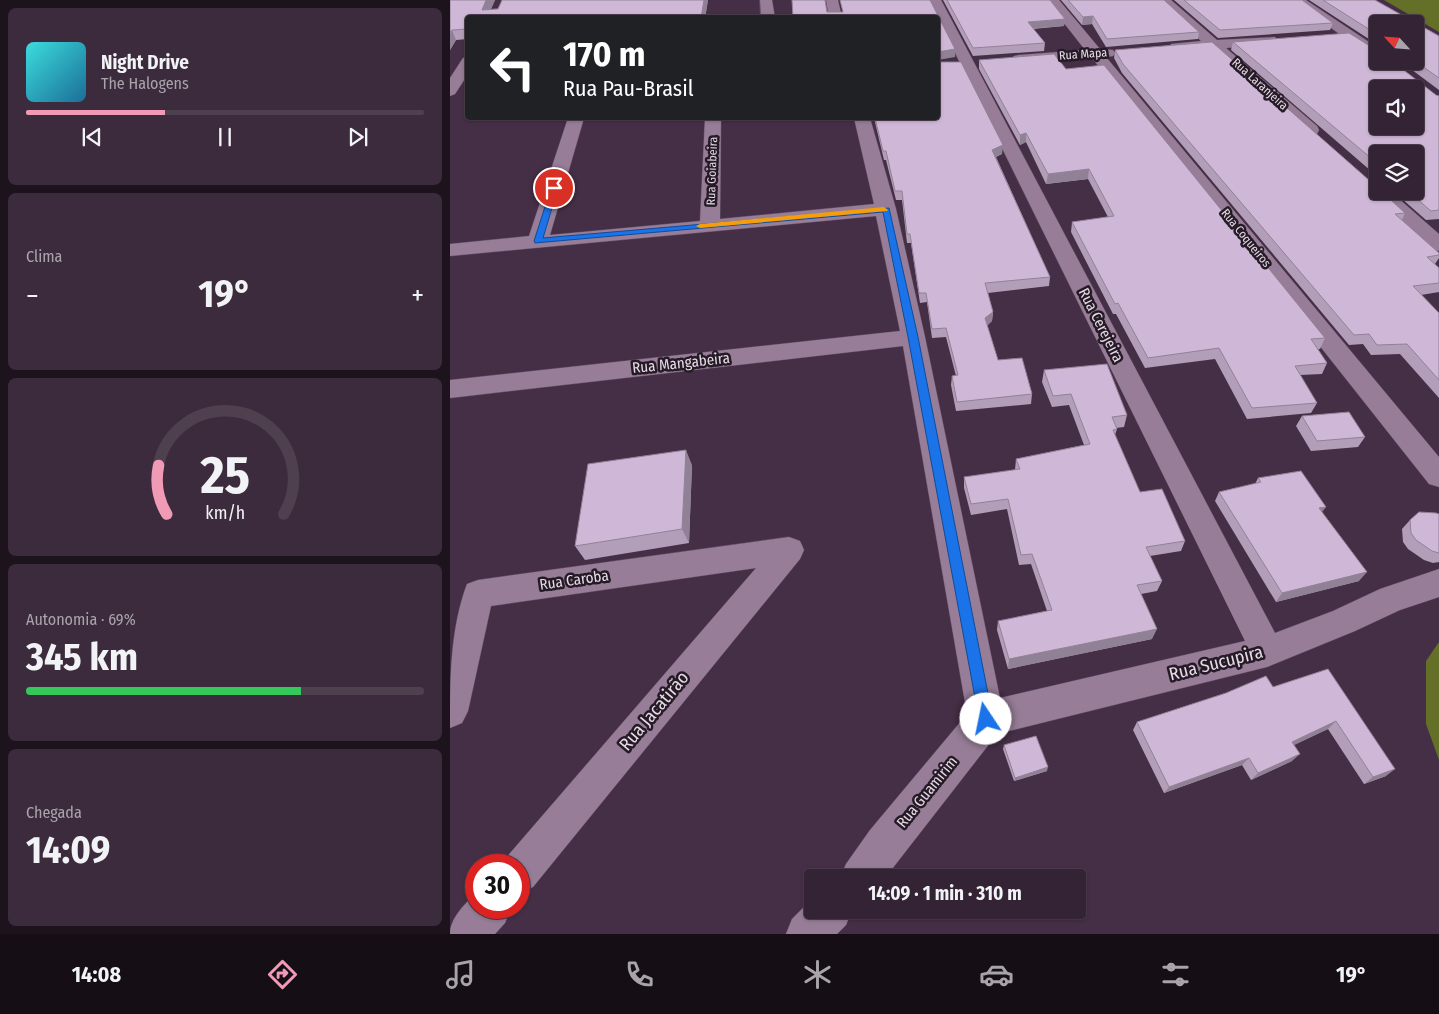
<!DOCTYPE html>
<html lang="pt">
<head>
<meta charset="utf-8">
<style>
	body { margin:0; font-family:"Fira Sans Condensed",sans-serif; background:#3c2b3c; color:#f1f3f6; height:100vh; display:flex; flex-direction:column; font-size:19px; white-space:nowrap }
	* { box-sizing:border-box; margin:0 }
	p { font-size:16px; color:#a9a4ac }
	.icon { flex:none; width:28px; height:28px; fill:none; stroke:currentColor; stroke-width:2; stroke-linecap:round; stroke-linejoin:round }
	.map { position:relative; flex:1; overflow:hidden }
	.drawer { display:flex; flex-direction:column; gap:8px; padding:8px; background:#1d131d; width:450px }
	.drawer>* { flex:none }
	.guide { position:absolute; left:15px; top:15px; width:475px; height:105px; border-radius:5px; box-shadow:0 1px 4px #0004,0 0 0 1px #4e404f; background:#202124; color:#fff; overflow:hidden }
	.needle { width:32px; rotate:296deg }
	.fabs { position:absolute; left:919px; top:15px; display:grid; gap:10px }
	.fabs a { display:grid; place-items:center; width:55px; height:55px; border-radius:5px; background:#342334; box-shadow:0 1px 4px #0004,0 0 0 1px #4e404f; font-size:25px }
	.speed { position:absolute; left:15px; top:854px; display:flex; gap:10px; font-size:25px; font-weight:700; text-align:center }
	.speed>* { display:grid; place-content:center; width:65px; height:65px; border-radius:50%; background:#342334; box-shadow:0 1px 4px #0004,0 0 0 1px #4e404f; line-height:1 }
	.speed .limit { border:8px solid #d22; background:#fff; color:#111 }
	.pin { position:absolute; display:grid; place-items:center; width:42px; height:42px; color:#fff; margin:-21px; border:2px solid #fff; border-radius:50%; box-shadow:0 1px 5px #0007 }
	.me { position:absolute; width:55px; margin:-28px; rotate:349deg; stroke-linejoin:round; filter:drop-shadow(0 0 4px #0008) }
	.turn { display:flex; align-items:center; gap:18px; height:105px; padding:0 15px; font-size:22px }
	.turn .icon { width:65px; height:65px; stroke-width:2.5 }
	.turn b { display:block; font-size:35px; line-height:42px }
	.big { font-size:38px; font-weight:700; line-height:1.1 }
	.drawer .tile { flex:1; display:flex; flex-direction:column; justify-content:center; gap:8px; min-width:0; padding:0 18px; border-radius:8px; background:#3c2b3c }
	.drawer .dial { align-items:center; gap:0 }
	.dial svg { height:130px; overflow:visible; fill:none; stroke:#4e404f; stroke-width:7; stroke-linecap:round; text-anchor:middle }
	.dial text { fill:#f1f3f6; stroke:none }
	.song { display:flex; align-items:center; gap:15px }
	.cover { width:60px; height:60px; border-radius:8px; background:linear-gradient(135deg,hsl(180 70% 55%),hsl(200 70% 35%)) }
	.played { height:5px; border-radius:2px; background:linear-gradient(90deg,#f09ab6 35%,#4e404f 35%) }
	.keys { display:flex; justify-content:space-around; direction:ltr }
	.heat { display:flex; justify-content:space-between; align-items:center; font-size:28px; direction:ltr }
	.charge { height:8px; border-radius:4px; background:linear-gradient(90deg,#34c759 69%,#4e404f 0) }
	.trip { position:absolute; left:354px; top:869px; width:282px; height:50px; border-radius:5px; background:#342334; box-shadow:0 1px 4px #0004,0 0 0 1px #4e404f; font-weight:700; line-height:50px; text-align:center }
	.tab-bar { display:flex; height:80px; justify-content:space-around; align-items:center; background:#150e15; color:#a9a4ac }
	.tab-bar .icon { width:35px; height:35px }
	.tab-bar .on { color:#f09ab6 }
	.tab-bar b { font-size:22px; color:#f1f3f6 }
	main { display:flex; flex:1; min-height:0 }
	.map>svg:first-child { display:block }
	.forest { fill:#647027 }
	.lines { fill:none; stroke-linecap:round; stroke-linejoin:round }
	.street-casing { stroke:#604d61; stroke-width:1 }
	.street { fill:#977d97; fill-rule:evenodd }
	.wall { fill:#b29eb9 }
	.shaded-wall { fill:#918196 }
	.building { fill:#cfb8d7; stroke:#918196; fill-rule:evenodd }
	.route { fill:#1a73e8; stroke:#114b97 }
	.slow { fill:#f59e0b }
	.labels { text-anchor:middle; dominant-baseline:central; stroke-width:5; stroke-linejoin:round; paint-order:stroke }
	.far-street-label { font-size:12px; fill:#e8dae8; stroke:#251b26 }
	.street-label { font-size:15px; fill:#e8dae8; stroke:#251b26 }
	.near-street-label { font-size:18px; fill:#e8dae8; stroke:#251b26 }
</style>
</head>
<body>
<main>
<section class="drawer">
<div class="tile">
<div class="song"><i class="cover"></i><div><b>Night Drive</b><p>The Halogens</p></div></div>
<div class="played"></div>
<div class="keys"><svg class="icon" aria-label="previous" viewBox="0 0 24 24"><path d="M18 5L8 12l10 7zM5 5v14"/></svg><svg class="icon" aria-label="pause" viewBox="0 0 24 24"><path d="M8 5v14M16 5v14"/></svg><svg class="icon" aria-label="next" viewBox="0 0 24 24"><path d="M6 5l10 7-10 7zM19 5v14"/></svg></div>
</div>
<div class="tile"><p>Clima</p>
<div class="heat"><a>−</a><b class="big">19°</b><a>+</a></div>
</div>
<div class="tile dial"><svg viewBox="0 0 100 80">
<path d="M14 69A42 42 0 1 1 86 69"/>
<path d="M14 69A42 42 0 0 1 9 39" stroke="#f09ab6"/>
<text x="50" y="56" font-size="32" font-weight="700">25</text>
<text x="50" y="72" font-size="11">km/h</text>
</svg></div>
<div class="tile"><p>Autonomia · 69%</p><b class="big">345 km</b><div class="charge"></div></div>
<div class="tile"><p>Chegada</p><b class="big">14:09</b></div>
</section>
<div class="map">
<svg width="989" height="934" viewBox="0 0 989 934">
	<rect width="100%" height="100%" fill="#452f46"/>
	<path class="forest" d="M934 0H989V32Z
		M989 642V760L976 724V661Z"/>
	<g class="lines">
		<g class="street-casing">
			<path id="street" d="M310 0H322L325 18H311Z
				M376 0H388L392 18H379Z
				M479 0H491L825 633 883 611 930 589 989 569V597L950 610 905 631 817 667 547 734 435 878H390L396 864 420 830 517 714 453 346 0 398V380L450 331 426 216 0 256V244L79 236 118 118H134L100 235 250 221 255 118H271L270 219 424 204 404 118H420L446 209 475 337 550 698 795 641Z
				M596 0H609L650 49 663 50 665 53 663 56 656 57 989 457V487L979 484 642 58 569 63 564 62 562 59 564 56 569 55 635 50Z
				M707 0H721L767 40 825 37 827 40 820 44 776 48 867 126 869 130 867 134H855L760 49 721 50 719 47 721 44 751 41Z
				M842 0H856L928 48V59L923 58Z
				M18 57V74L5 94 0 96V78L13 58Z
				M928 186V191H940L989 234V251L982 249 922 195 920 191 922 187Z
				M339 537 350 541 354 550 350 559 83 887 69 893V865H52L55 859 306 568 41 606 18 711 12 723 0 728C0 680 0 629 17 584L28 580Z
				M26 893V908H61L55 923 45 934H0C0 918 15 904 26 893Z
				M362 899V910H402L396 925 387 934H336L342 919Z"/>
		</g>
		<use href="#street" class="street"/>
	</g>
	<path class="wall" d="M0 0H45L41 9 258 0 255 18H18V39L6 40 0 50Z
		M493 0H600L615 19 614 26 583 29 595 43 594 51 523 56Z
		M611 0H714L749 32 748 39 656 47 642 24 632 25Z
		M724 0H852L883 23 880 30 768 38Z
		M859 0H925L989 36V90L950 61H965L928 24V45Z
		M783 42 989 96V219L976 220 943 191H965L928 154V177L781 50Z
		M665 50 955 213 952 220 989 253V258L985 264 989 268V292L971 295 989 313V398L950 354 921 355 913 344 899 345 672 73 664 58Z
		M529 60 616 69 875 338 870 349H868L877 363 872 374 850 375 867 403 861 413 797 419 765 359 695 368 666 314H663L621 232 622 222 658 217 638 179 596 184 576 142 570 145 529 69Z
		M424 118H488L552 154 546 157 600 277 599 286 538 293 543 312 542 321 537 325 548 360 582 394 581 404 506 411 501 385 502 376H506L496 337 482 338 477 302 470 303 461 243H457L452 200H446L436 160H434Z
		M594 370 677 415 674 427 666 428 667 429 665 435 690 492 735 541 731 551 700 556 712 581 707 591 691 594 702 639 558 669 547 630 548 621 597 611 581 564 569 565 557 509 521 515 514 488V477L565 470 566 459 634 445 619 405 602 407 592 382Z
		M852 416 915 437 908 447 861 451 846 426Z
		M242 465 239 543 135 560 125 546Z
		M808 478 909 581 826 602 765 501 769 492 805 484Z
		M989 514V562L983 563 974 560 958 549 953 542 952 529 960 520Z
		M878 669 936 776 914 784 878 729 843 745 842 761 801 780 792 765 714 793 683 730 687 722 823 687Z
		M554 745 597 771 564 781 553 749Z"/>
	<path class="shaded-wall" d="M36 0H45L37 18 32 10Z
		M254 0H258L255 18H251Z
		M643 16 642 24 632 25 633 17Z
		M615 19 614 26 577 29 578 22Z
		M2 30 6 40 0 50V32Z
		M505 49V57L488 60V52Z
		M576 133V142L570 145V135Z
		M553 145 552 154 542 158V150Z
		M639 169 638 179 596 184 598 174Z
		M543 312 542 321 535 328V318Z
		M236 450 242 465 239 543 232 529Z
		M876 507 869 516V508Z
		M917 572 909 581 826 602 832 593Z
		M707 629 702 639 558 669 559 659Z
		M886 721 878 729 834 750 842 742Z
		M850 754 842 761 801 780 808 773Z
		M799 758 792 765 714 793 719 787Z
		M598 767 597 771 564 781 565 778Z
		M945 769 936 776 914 784 923 777Z"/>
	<path class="building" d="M0 0H36L32 10 48 9 52 0H254L251 18H18V29L2 30 0 32Z
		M342 0H375L377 12H393L390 0H480L505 49 488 52V18H343Z
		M497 0H600L615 19 578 22 595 43 523 48Z
		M618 0H714L749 32 657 39 643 16 633 17Z
		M734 0H852L883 23 770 30Z
		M873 0H925L989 36V78L965 61V24H928V35Z
		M899 33 928 51V61H942L986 95 989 96V210L981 211 958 191H965V154H928V164L783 42ZM928 89H965V126H928Z
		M762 42 928 188V191H931L955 213 945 214 989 253V255L977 257 989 268V283L963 286 989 313V380L957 344 927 345 919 334 904 335 673 64 665 50Z
		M604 54 616 69 654 65 875 338 861 339 877 363 845 366 867 403 802 408 769 348 698 358 668 303 665 304 622 222 664 216 639 169 598 174 576 133 570 135 529 60Z
		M488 62H511L553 145 542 150 600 277 535 283 543 312 535 318 548 360 572 358 582 394 507 402 502 376 508 375 496 328 482 329 476 293H469L460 234H457L452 191H445L436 151H433L425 118H488Z
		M657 364 677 415 662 417 667 429 663 430 690 492 712 489 735 541 696 547 712 581 687 585 707 629 559 659 548 621 602 610 582 554 571 555 558 499 521 504 514 477 570 469 566 459 640 444 621 394 603 396 594 370Z
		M899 412 915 437 867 441 852 416Z
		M236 450 232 529 125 546 138 464Z
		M851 471 876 507 869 508 917 572 832 593 769 492 811 482 808 478Z
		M969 512 986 513 989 514V553L982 551 966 540 961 533 960 520Z
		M878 669 945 769 923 777 886 721 842 742 850 754 808 773 799 758 719 787 687 722 776 693 816 676 823 687Z
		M586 736 598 767 565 778 554 745Z"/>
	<path class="route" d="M104 186 108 188 93 238 439 208 468 337 543 719 541 724 536 726 531 724 529 719 458 337 433 212 85 243 84 241 101 188Z"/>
	<path class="slow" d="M434 207 438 210 437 211 250 228 246 226 250 224Z"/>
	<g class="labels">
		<g class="far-street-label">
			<text transform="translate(633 54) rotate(-4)">Rua Mapa</text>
			<text transform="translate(810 84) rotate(42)">Rua Laranjeira</text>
			<text transform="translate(262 171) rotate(-88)">Rua Goiabeira</text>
			<text transform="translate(796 238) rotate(51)">Rua Coqueiros</text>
		</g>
		<g class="street-label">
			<text transform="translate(651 325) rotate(63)">Rua Cerejeira</text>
			<text transform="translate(231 363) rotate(-6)">Rua Mangabeira</text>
			<text transform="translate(124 580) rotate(-8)">Rua Caroba</text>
			<text transform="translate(477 792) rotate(-51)">Rua Guamirim</text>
		</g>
		<g class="near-street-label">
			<text transform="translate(766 663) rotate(-14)">Rua Sucupira</text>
			<text transform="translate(204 711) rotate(-50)">Rua Jacatirão</text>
		</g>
	</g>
</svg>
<div class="fabs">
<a><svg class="needle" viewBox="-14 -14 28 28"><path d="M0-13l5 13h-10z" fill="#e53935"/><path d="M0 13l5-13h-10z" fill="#a9a4ac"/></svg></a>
<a><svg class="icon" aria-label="sound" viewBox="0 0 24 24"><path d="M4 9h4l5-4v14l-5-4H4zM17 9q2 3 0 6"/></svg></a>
<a><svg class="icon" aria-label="layers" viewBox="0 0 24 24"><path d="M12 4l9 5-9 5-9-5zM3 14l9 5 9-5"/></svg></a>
</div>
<div class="speed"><div class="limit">30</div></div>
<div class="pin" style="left:104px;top:188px;background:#d93025"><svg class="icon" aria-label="arrive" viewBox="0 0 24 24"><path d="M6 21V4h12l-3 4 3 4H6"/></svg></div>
<svg class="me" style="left:536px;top:719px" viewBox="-20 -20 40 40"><circle r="19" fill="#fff"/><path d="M0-13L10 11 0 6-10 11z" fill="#1a73e8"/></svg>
<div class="trip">14:09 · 1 min · 310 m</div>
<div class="guide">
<div class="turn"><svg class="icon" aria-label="left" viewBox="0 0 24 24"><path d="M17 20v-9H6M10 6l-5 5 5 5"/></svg><div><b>170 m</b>Rua Pau-Brasil</div></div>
</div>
</div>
</main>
<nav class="tab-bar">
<b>14:08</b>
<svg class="icon on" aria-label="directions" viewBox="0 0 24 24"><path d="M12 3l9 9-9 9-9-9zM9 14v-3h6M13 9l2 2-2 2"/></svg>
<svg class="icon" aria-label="music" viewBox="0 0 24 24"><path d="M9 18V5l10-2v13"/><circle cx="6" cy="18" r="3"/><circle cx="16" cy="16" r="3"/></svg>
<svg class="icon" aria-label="phone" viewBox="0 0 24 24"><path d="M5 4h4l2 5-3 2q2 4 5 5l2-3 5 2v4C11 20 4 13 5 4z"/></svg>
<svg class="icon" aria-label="climate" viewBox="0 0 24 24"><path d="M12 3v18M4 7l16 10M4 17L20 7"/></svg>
<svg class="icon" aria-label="car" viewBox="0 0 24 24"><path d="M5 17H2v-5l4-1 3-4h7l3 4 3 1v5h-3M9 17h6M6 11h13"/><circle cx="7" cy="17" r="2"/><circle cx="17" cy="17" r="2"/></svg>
<svg class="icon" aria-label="filters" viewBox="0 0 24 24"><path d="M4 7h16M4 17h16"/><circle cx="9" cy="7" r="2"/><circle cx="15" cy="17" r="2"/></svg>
<b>19°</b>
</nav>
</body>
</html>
